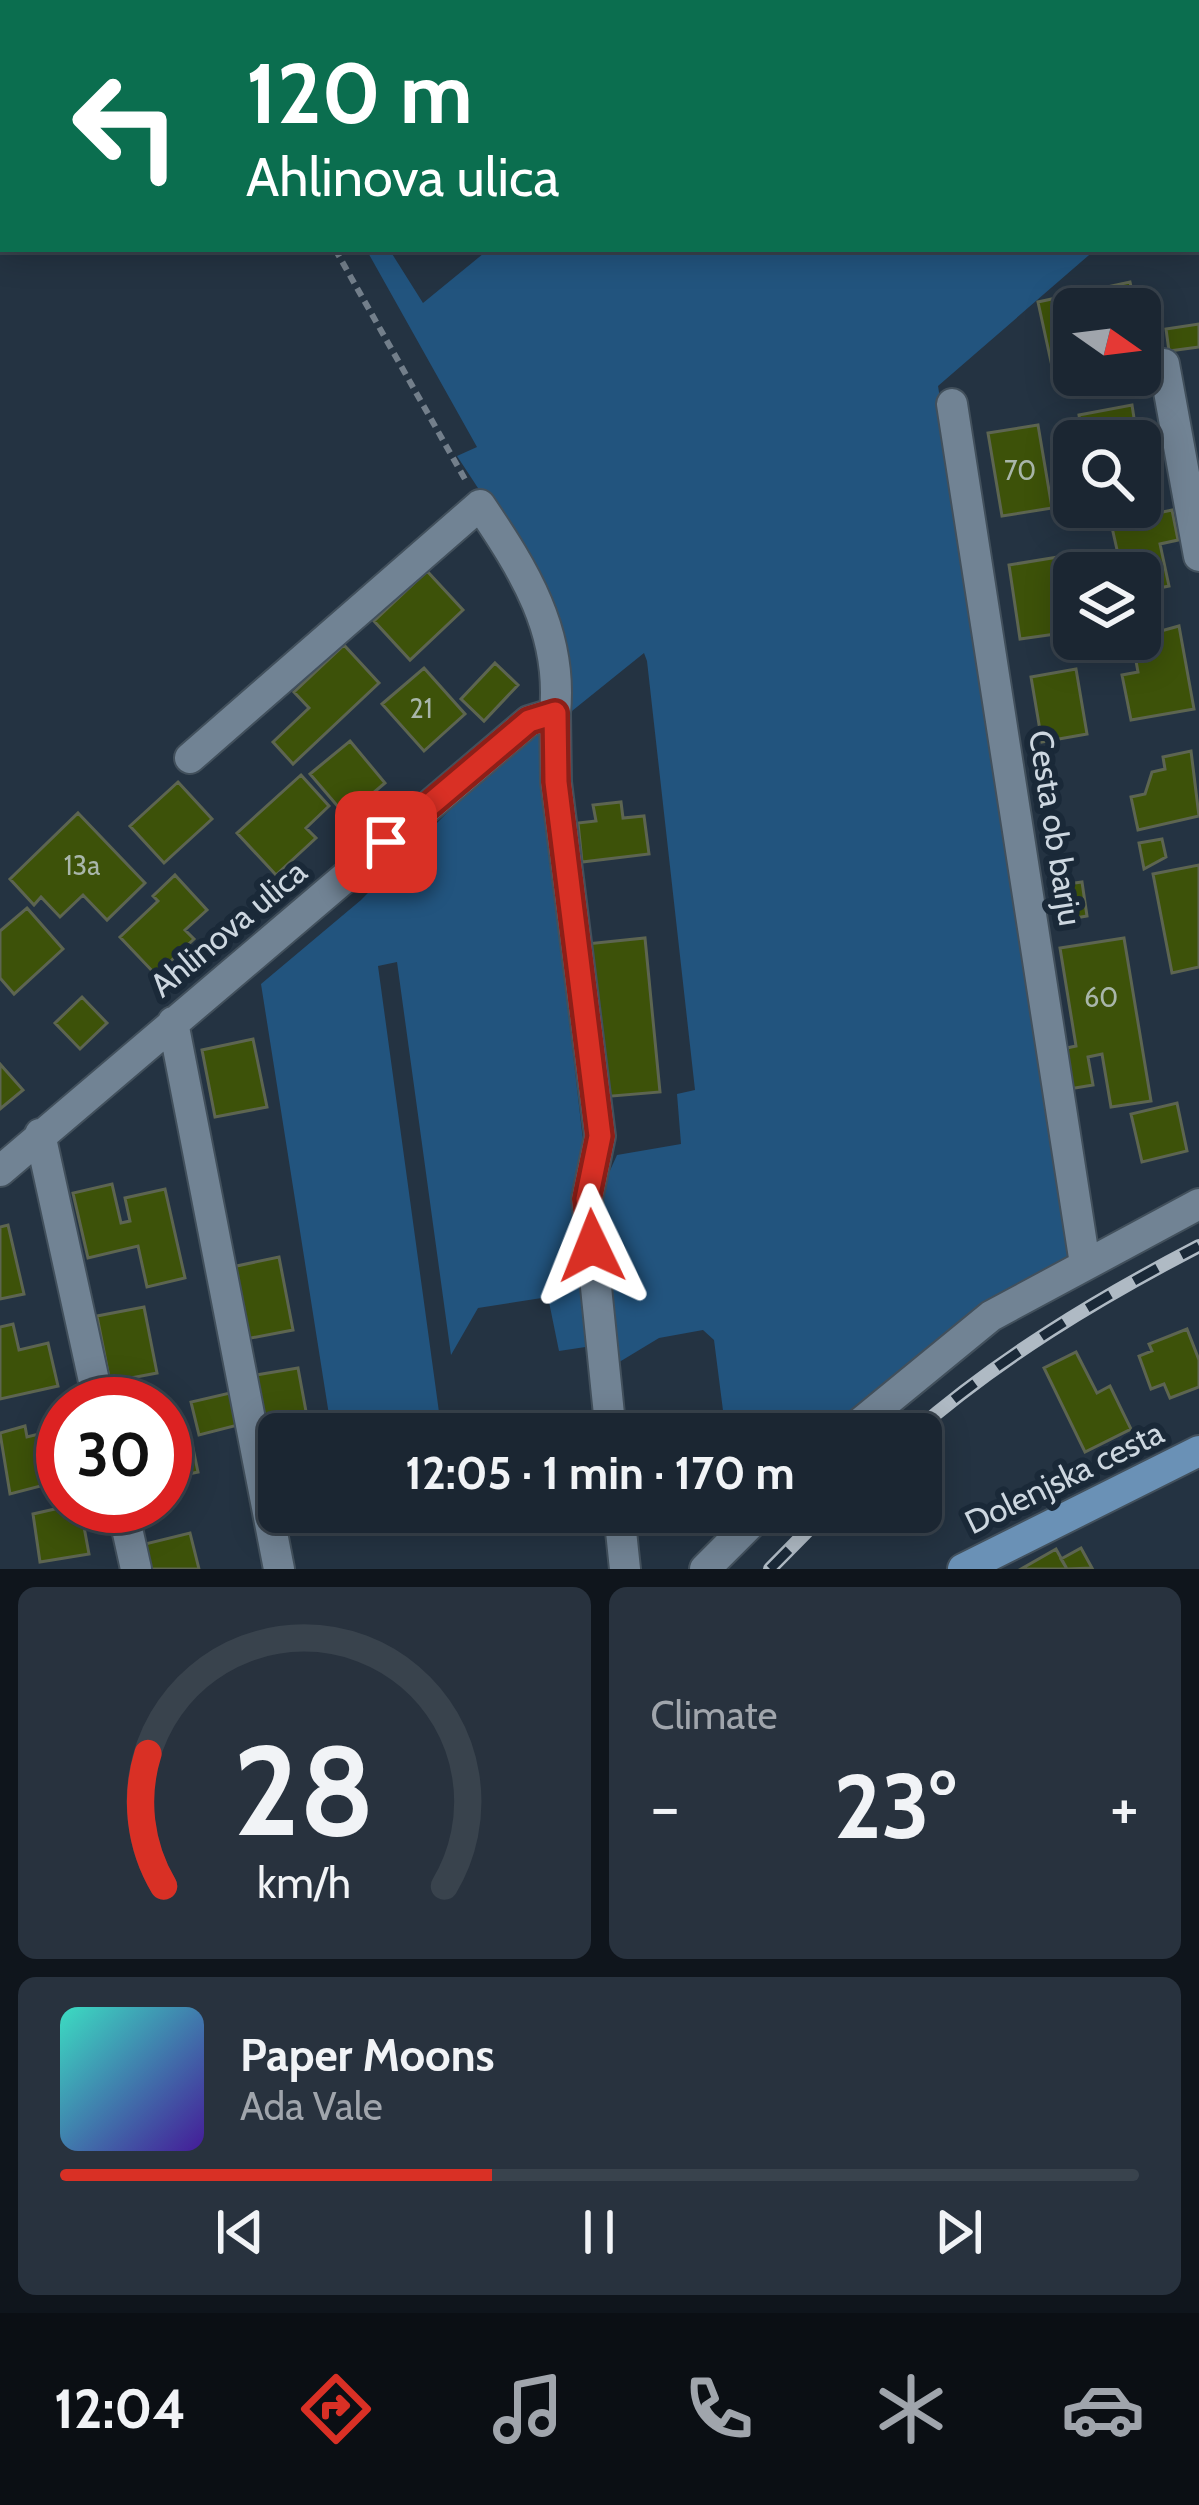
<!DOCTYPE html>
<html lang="en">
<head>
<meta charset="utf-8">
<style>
	body { margin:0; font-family:Cabin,sans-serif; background:#28323e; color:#f1f3f6; height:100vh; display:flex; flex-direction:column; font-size:45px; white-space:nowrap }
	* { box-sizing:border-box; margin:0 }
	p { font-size:39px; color:#a0a5ac }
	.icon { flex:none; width:66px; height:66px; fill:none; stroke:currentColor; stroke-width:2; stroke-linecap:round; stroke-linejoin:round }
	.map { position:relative; height:1569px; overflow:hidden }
	.sheet { display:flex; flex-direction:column; gap:18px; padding:18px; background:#0f151c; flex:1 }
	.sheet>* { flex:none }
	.guide { position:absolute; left:0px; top:0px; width:1200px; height:252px; box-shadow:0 6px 30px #0003,0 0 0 3px #39434d; background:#0b6e4f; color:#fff; overflow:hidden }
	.needle { width:78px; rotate:104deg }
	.buttons { position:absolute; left:1053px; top:288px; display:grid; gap:24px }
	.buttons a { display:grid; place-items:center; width:108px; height:108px; border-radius:18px; background:#1b2632; box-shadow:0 6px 30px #0003,0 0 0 3px #39434d; font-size:60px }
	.speed { position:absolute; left:36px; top:1377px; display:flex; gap:24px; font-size:60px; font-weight:700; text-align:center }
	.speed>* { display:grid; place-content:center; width:156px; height:156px; border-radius:50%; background:#1b2632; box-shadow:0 6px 30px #0003,0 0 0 3px #39434d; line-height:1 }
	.speed .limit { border:18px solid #d22; background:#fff; color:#111 }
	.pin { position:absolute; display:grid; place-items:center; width:102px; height:102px; color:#fff; margin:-51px; border-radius:24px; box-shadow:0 6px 18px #0006 }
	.me { position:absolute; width:132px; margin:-66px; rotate:358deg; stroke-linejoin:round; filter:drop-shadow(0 0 9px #0008) }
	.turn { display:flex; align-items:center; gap:42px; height:252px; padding:0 48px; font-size:54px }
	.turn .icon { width:156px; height:156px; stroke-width:2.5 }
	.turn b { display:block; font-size:84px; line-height:102px }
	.big { font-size:90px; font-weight:800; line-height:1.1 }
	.sheet .tile { flex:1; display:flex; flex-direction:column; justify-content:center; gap:18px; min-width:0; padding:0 42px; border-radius:18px; background:#28323e }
	.sheet .dial { align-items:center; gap:0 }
	.dial svg { height:312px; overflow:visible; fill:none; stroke:#39434d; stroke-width:7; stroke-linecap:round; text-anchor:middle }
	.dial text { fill:#f1f3f6; stroke:none }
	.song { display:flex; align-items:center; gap:36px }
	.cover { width:144px; height:144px; border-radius:18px; background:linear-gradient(135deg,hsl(170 70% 55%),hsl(260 70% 35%)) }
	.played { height:12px; border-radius:6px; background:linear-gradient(90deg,#d93025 40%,#39434d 40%) }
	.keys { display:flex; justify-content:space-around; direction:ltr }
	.heat { display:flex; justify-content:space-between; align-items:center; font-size:66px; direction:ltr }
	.sheet .tiles { flex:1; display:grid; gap:18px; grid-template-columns:1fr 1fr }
	.tile:last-child { grid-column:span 2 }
	.trip { position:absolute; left:258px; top:1413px; width:684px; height:120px; border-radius:18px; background:#1b2632; box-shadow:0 6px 30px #0003,0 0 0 3px #39434d; font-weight:800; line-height:120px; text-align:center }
	.dock { display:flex; height:192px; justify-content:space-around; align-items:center; background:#0b0f14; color:#a0a5ac }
	.dock .icon { width:84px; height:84px }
	.dock .selected { color:#d93025 }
	.dock b { font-size:54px; color:#f1f3f6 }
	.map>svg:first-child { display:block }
	.green { fill:#22547e }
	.building { fill:#3d5209; stroke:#5d6551; stroke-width:3 }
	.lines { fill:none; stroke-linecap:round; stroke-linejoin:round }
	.minor-casing { stroke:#42505c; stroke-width:34 }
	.primary-casing { stroke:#42505c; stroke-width:34 }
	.path { stroke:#737f8b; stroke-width:6; stroke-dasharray:9 6; stroke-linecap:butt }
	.minor { stroke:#718394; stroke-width:30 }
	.primary { stroke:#6a91b6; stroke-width:30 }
	.rail-casing { stroke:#afbac4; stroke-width:14 }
	.rail { stroke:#1a2938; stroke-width:9; stroke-dasharray:27; stroke-linecap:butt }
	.route-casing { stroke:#8d1f18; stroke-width:30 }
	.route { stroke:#d93025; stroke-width:21 }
	.labels { text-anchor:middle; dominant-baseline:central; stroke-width:12; stroke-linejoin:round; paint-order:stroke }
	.number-label { font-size:27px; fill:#a9b6aa }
	.street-label { font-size:33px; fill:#cdd7e0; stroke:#1a2938 }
</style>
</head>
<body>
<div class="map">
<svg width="1199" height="1569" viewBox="0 0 1199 1569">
	<rect width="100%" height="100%" fill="#243342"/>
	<path class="green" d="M811 0H1199V166L1197 3H807Z
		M366 249H389L423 303 489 249H1096L938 386 1072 1239 1068 1256 983 1309 836 1434H726L714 1340 703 1330 659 1338 616 1364 598 1197 617 1155 681 1144 677 1094 695 1090 647 661 644 653 567 715 495 514 457 456 477 447Z
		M533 734 543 737 540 768 586 1166 592 1346 559 1351 548 1297 478 1308 451 1355 397 962 378 966 442 1434H332L261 984 361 900 507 752Z"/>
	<path class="building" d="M1130 282 1136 309H1074V366L1053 371 1038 302Z
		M1199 324V347L1169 351 1166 329Z
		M1132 405 1136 431 1144 429 1152 471 1140 473V441H1083L1079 415Z
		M1038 425 1052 508 1002 516 988 433Z
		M1172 510 1178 540 1160 544 1169 586 1140 592V573H1101L1099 567 1120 563 1111 523Z
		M1058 557 1070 632 1020 639 1009 565Z
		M427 571 463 610 410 660 374 621Z
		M1179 626 1194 709 1131 720 1122 675 1138 672 1132 639Z
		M344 645 379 683 293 764 273 742 309 708 294 692Z
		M495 663 518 685 484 721 461 699Z
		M424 668 465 714 424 751 382 704Z
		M1076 669 1087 734 1042 742 1031 677Z
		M350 741 385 783 346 816 310 774Z
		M1191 751 1199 816 1138 830 1131 797 1145 794 1152 772 1165 769 1163 757Z
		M301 775 329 806 306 828 316 838 276 875 237 833Z
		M178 782 212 819 164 863 130 826Z
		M621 802 623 818 644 816 649 854 582 862 578 823 596 821 593 805Z
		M78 813 145 883 107 920 83 895 60 917 41 897 34 905 10 879Z
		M1162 839 1166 857 1144 869 1139 843Z
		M1199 865V967L1172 973 1153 874Z
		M175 875 207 910 185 930 194 939 156 975 120 937 158 901 153 896Z
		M1082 882 1087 916 1058 921 1053 886Z
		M27 908 63 949 14 994 0 978V931Z
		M645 938 660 1092 601 1097 586 944Z
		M1124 938 1151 1101 1111 1107 1102 1054 1088 1057 1093 1085 1069 1089 1062 1049 1076 1046 1060 948Z
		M82 997 107 1023 80 1049 55 1023Z
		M253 1039 267 1107 215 1117 202 1050Z
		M0 1064 23 1090 0 1109Z
		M1177 1103 1187 1151 1142 1162 1131 1114Z
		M112 1184 121 1223 130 1221 125 1198 165 1189 185 1278 147 1287 138 1246 88 1258 73 1193Z
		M8 1225 24 1294 0 1299V1227Z
		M279 1257 293 1330 246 1339 232 1267Z
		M144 1307 157 1373 110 1382 97 1316Z
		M13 1324 19 1350 48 1343 58 1386 0 1399V1327Z
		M1187 1329 1199 1360V1387L1170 1398 1164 1384 1151 1389 1139 1356 1152 1351 1149 1344Z
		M1076 1352 1097 1393 1110 1386 1131 1429 1085 1452 1044 1368Z
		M298 1368 310 1433 279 1434 268 1440 256 1375Z
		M230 1393 238 1425 199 1435 191 1402Z
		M165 1423 171 1438 190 1434 198 1472 165 1479Z
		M25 1426 27 1437 47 1432 60 1481 10 1494 0 1433Z
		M68 1506H104L105 1512 82 1516 89 1554 40 1562 33 1514Z
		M190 1533 199 1569H151L145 1544Z
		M1081 1548 1092 1568 1067 1569 1061 1559Z
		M1056 1549 1067 1569H1021Z"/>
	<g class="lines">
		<g class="minor-casing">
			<path id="minor" d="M1164 364 1199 556
				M952 404 1085 1264
				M555 713 556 782 600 1136 587 1199 611 1434
				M173 1022 279 1569
				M40 1134 99 1404
				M0 1171 529 721 555 713C563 632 524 570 480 505L190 758
				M847 1434 991 1316 1199 1204
				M122 1506 136 1569
				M619 1512 625 1569
				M705 1569 762 1512"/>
		</g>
		<g class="primary-casing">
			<path id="primary" d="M963 1569 1199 1451"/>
		</g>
		<path class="path" d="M194 0 196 3
			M335 249 466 481"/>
		<use href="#minor" class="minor"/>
		<use href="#primary" class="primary"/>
		<g class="rail-casing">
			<path id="rail" d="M912 1434C999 1358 1097 1299 1199 1246
				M770 1569 826 1512"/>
		</g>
		<use href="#rail" class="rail"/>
	</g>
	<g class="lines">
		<g class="route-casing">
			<path id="route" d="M386 842 529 721 555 713 556 782 600 1136 587 1199 592 1246"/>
		</g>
		<use href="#route" class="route"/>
	</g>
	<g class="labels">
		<g class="number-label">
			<text x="1020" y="470">70</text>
			<text x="421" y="708">21</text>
			<text x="82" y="865">13a</text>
			<text x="1101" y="997">60</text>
		</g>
		<g class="street-label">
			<text transform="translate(1056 828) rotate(81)">Cesta ob barju</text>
			<text transform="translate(228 928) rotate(-40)">Ahlinova ulica</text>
			<text transform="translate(1064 1477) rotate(-26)">Dolenjska cesta</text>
		</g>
	</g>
</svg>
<div class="buttons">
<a><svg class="needle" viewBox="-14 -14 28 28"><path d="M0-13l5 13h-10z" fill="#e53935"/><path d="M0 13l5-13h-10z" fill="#a0a5ac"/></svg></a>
<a><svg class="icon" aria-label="search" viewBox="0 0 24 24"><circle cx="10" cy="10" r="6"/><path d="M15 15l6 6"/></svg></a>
<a><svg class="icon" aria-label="layers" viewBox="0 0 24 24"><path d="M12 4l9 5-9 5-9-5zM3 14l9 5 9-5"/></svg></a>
</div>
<div class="speed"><div class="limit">30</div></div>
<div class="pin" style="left:386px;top:842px;background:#d93025"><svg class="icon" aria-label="arrive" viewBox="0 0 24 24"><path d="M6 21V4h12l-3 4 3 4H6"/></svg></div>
<svg class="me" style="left:592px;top:1246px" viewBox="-20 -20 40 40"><path d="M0-17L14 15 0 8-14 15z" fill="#d93025" stroke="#fff" stroke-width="4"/></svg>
<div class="trip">12:05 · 1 min · 170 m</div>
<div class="guide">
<div class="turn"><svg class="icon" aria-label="left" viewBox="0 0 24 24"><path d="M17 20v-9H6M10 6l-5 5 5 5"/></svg><div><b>120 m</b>Ahlinova ulica</div></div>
</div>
</div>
<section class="sheet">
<div class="tiles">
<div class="tile dial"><svg viewBox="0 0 100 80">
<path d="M14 69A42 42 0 1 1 86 69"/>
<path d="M14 69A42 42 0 0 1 10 35" stroke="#d93025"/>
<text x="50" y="56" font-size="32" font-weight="700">28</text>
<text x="50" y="72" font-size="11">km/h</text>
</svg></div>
<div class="tile"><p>Climate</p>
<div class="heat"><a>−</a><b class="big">23°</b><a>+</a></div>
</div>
<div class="tile">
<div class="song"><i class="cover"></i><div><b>Paper Moons</b><p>Ada Vale</p></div></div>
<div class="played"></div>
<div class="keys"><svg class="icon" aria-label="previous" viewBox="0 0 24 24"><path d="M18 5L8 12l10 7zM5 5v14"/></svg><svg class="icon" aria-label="pause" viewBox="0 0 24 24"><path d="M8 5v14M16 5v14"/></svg><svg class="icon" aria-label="next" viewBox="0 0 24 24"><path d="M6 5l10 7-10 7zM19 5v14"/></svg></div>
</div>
</div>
</section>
<nav class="dock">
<b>12:04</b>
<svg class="icon selected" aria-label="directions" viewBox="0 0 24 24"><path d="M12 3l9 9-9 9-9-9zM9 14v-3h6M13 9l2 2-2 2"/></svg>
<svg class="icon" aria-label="music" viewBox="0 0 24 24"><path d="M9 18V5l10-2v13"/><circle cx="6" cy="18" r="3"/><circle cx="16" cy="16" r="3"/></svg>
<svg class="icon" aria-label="phone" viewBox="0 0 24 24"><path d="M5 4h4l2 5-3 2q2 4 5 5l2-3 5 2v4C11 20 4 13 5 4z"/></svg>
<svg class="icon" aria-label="climate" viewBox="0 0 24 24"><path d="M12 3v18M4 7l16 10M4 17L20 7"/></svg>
<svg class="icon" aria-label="car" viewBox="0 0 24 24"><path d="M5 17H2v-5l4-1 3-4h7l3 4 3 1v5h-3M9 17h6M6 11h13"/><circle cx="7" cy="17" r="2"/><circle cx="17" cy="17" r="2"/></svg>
</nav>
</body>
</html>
